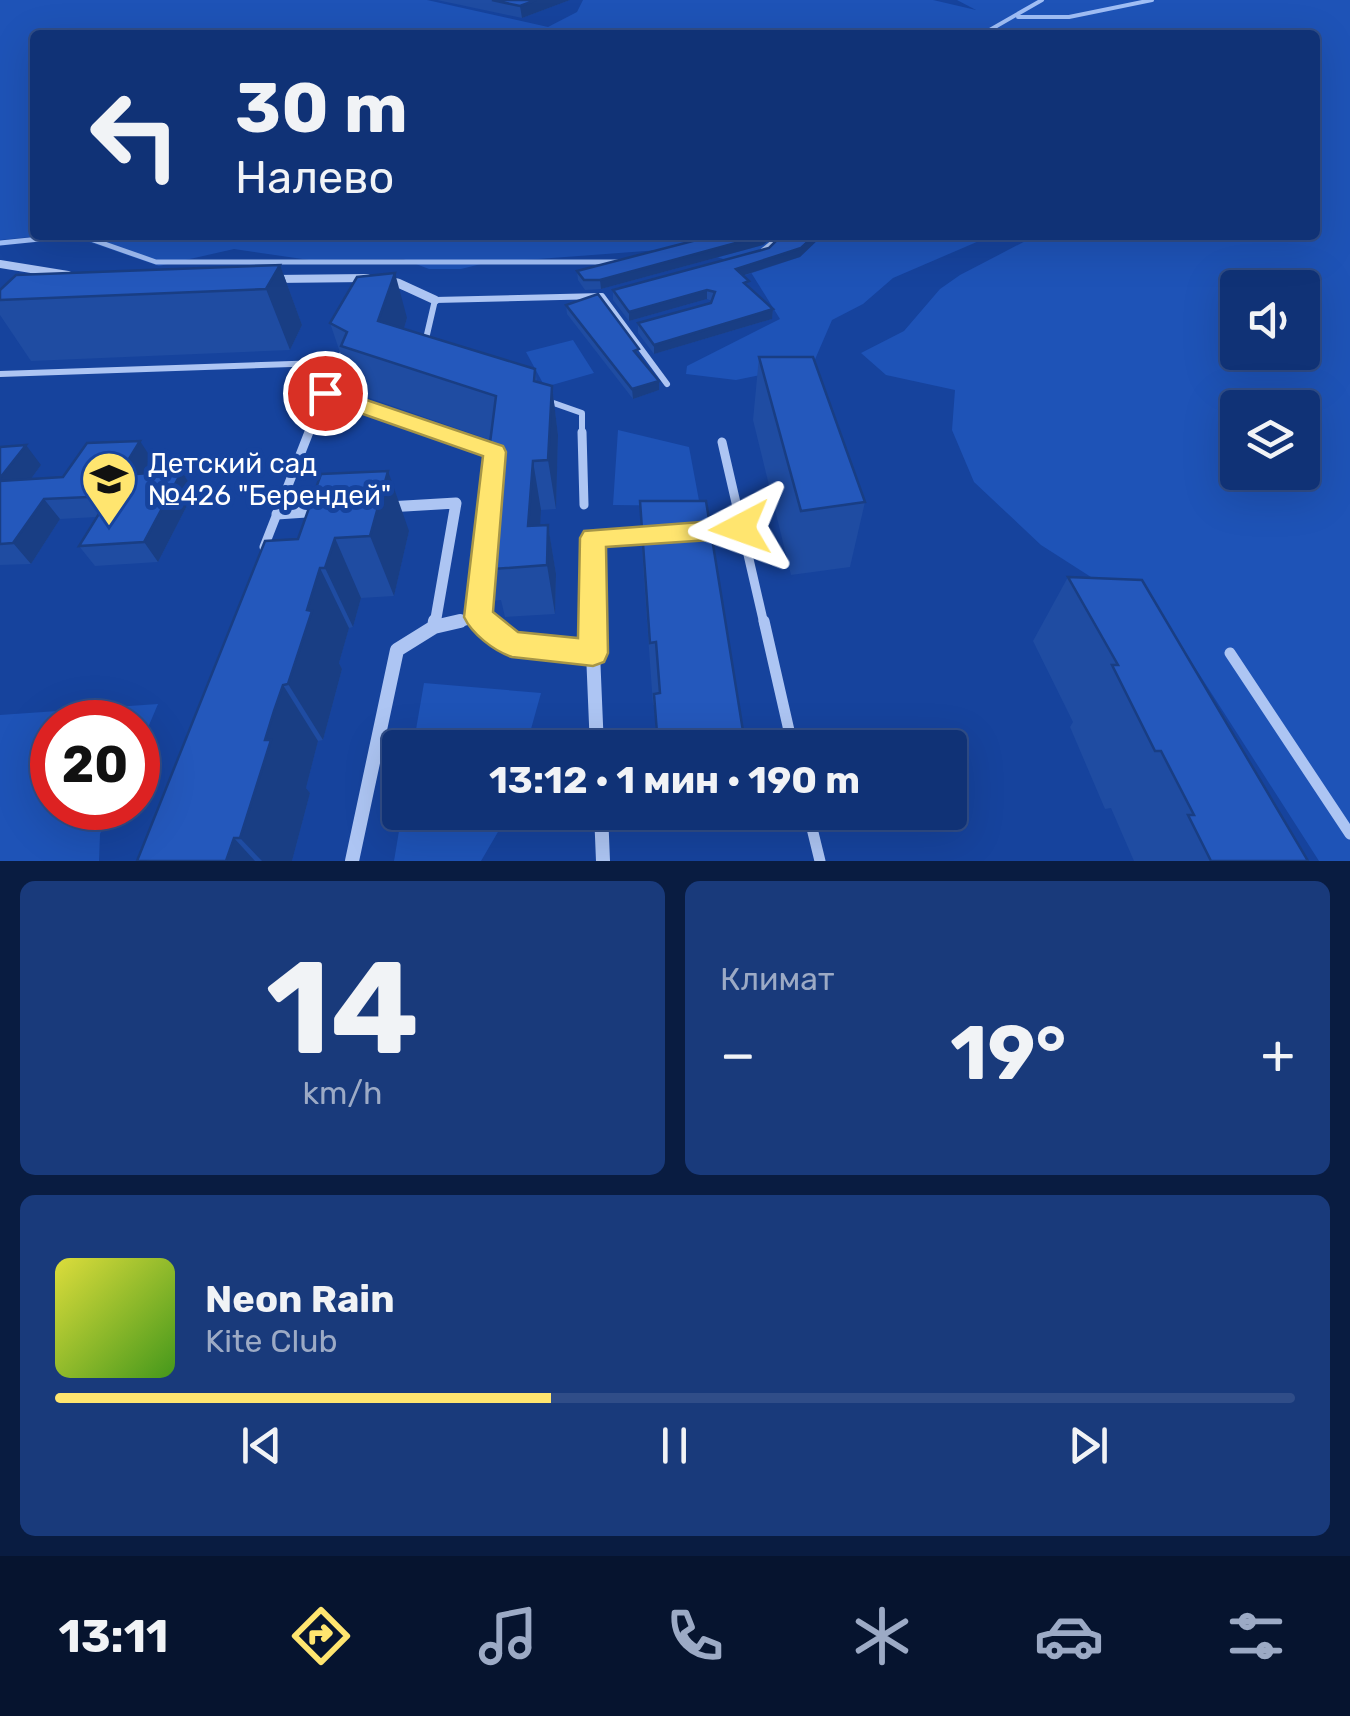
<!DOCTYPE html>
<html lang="ru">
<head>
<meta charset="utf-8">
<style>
	body { margin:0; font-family:Rubik,sans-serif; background:#193a7b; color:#f1f3f6; height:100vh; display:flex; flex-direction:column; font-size:38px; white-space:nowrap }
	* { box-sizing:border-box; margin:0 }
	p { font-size:32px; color:#9caac5 }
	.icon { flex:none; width:55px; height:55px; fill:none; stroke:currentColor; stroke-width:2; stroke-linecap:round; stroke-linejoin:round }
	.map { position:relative; height:861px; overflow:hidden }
	.side { display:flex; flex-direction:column; gap:20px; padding:20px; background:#091c41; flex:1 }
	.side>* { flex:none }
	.banner { position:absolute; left:30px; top:30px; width:1290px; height:210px; border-radius:10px; box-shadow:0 10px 40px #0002,0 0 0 2px #304d88; background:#103276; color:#f1f3f6; overflow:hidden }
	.buttons { position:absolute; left:1220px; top:270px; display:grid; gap:20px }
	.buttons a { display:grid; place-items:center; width:100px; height:100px; border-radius:10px; background:#103276; box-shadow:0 10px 40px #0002,0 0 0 2px #304d88; font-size:50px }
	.speed { position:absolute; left:30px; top:700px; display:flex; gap:20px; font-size:50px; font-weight:700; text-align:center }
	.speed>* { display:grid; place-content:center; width:130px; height:130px; border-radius:50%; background:#103276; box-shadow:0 10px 40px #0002,0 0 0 2px #304d88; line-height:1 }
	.speed .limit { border:15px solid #d22; background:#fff; color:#111 }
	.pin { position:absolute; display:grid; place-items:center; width:85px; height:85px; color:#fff; margin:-42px; border:5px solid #fff; border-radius:50%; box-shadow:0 2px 10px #0007 }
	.me { position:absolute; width:110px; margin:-55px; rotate:266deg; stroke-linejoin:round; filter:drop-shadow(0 0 8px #0008) }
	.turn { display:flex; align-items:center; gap:35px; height:210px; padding:0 40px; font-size:45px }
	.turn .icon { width:130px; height:130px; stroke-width:2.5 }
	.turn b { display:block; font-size:70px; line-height:85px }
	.big { font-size:75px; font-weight:700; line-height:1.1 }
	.side .card { flex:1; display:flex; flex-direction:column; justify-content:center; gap:15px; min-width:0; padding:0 35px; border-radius:15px; background:#193a7b }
	.side .dial { align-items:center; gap:0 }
	.dial b { font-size:130px; line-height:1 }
	.song { display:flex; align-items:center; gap:30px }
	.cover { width:120px; height:120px; border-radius:15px; background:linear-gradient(135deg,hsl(60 70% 55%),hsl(100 70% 35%)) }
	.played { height:10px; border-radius:5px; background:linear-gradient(90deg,#ffe56f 40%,#304d88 40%) }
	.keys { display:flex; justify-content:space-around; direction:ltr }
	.heat { display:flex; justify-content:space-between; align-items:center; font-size:55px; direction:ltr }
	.side .tiles { flex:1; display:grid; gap:20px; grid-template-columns:1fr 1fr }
	.card:last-child { grid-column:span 2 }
	.trip { position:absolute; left:382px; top:730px; width:585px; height:100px; border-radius:10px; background:#103276; box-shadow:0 10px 40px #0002,0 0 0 2px #304d88; font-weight:700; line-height:100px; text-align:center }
	.menu { display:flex; height:160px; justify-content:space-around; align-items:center; background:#06142f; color:#9caac5 }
	.menu .icon { width:70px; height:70px }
	.menu .active { color:#ffe56f }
	.menu b { font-size:45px; color:#f1f3f6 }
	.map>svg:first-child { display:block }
	.green { fill:#1e53b7; fill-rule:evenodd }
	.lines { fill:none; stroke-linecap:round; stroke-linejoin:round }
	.stream-far1 { stroke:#a0bef5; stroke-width:4 }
	.stream { stroke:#a0bef5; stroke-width:5 }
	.service-far3 { stroke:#adc5f3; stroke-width:5 }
	.service-far2 { stroke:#adc5f3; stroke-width:6 }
	.service-far1 { stroke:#adc5f3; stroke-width:9 }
	.service { stroke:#adc5f3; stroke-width:11 }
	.minor-far3 { stroke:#adc5f3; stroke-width:8 }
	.minor-far2 { stroke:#adc5f3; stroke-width:9 }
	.minor-far1 { stroke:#adc5f3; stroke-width:11 }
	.minor { stroke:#adc5f3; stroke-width:14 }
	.wall { fill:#1f4ca2 }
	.shaded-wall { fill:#193e84 }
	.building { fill:#2458bc; stroke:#193e84; stroke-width:2.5 }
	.route { fill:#ffe56f; stroke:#a69548; stroke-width:2.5 }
	.labels { text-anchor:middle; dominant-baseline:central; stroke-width:10; stroke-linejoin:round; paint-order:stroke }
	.poi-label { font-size:28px; fill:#fff; stroke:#16439d; text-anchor:start }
</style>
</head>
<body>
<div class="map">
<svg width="1350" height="861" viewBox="0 0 1350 861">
	<rect width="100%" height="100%" fill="#16439d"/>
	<path class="green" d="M0 0H427L548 27 577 12 583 0H933L976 10 957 0H1350V861H1319L1169 627 1041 545 974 482 952 430 955 390 886 375 861 353 904 331 940 289 960 275 1037 235H1315V35H35V235H52L0 240ZM1238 288H1302V352H1238ZM1238 408H1302V472H1238Z
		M69 235H993L893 278 863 304 832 320 813 364 736 380 686 374 687 366 780 319 747 266 686 248 485 263 461 269H429L403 259 309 260 234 249 159 266Z
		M573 340 594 373 545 387 526 352Z
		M618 430 689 447 700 506 613 505Z
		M424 683 541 693 526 747H413Z
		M158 704 138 751V722H52V808H112L100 834 99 861H0V715Z
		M402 813V812L509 813 481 861H394Z"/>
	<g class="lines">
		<path class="stream-far1" d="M1018 17H1069L1152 0
			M981 35 1042 0"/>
		<path class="stream" d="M0 243 79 235 156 262H620"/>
		<path class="service-far3" d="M761 252 782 235"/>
		<path class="service-far2" d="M425 343 435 300 602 296 667 384
			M0 374 322 363
			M545 400 582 413V435
			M308 435 325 393"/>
		<path class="service-far1" d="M582 432 584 505
			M722 442 764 624
			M705 531 740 528
			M264 547 309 432
			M593 624V538L651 534"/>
		<path class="service" d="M593 621V653
			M764 621 793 748
			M1230 653 1350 834
			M808 812 820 861"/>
		<path class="minor-far3" d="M0 264 68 275
			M274 279 367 278
			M389 279 404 286"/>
		<path class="minor-far2" d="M398 283 435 300
			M346 350 325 393 446 435"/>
		<path class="minor-far1" d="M438 432 495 452 494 457
			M388 507 456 503 435 624
			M277 514 321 511
			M484 563 478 617 486 624
			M449 624 478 617"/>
		<path class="minor" d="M435 621 434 627 460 621
			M483 621 512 644 593 653 597 748
			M601 812 603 861
			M352 861 397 650 434 627"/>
	</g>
	<path class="wall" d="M437 0H570L522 18Z
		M716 235H775L763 245 601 289 585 290 578 280 577 271Z
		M782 235H823L800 257 743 276 749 287 773 309 772 319 654 354 638 333V323L711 303 712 301 707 299 629 321 613 300V290L769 248Z
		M280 265 302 325 290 350 31 361 0 315V290Z
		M566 305 640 358 659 390 633 399 567 314Z
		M407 318 404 329 535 369 537 382 552 386 558 435 556 509 541 510 540 525H548L556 574 555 614 505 617 501 600 489 601 476 552 490 440 358 394 350 372 346 370 330 323Z
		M759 357 865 502 850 567 791 575 753 420Z
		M0 447 41 465 31 479 63 477 153 461 145 474 182 471 194 492 158 562 95 566 79 546 97 517 60 519 31 564 0 565Z
		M640 501 743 731 741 748H656L655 705H653L643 566Z
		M409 531 394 596 361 598 353 627 349 628 339 663 342 669 323 740 318 741 306 788 310 793 292 861H137L265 541Z
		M1068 577 1308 861H1134L1111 808 1105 809 1070 727 1073 722 1033 641Z"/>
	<path class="shaded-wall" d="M536 0H570L522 18 520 6Z
		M765 235H775L763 245 601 289 600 280Z
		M815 235H823L800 257 735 278 736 269Z
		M280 265 302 325 290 350 266 289Z
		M395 273 407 318 394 363 378 321Z
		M707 290V299L629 321V312Z
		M773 309 772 319 654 354V345Z
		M659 381V390L633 399 632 389Z
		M552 386 558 435 556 509 548 460Z
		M140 441 153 461 132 495 119 475Z
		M26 445 41 465 15 501 0 483V478Z
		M533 461 541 510 538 565 528 526Z
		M182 471 194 492 158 562 144 542Z
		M388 471 409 531 394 596 370 536Z
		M44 499 60 519 31 564 13 543Z
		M548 525 556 574 555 614 547 565Z
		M335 538 361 598 353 627 325 568Z
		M320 568 349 628 339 663 342 669 323 740 288 684 307 610Z
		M283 685 318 741 306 788 310 793 292 861H262L240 838 265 740Z
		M234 838 255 861H226Z"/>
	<path class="building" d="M492 0H536L520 6Z
		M716 235H765L600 280H584L577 271Z
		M782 235H815L801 248 736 269 749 281 744 283 773 309 654 345 638 323 711 303 715 292 707 290 629 312 613 290 769 248Z
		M280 265 266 289 0 300V290L16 275Z
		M395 273 378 321 535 369 534 381 552 386 548 460 533 461 528 526 548 525 547 565 493 569 495 551 476 552 496 396 341 346 347 332 330 323 357 277Z
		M598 294 639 349 634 351 659 381 632 389 566 305Z
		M759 357H813L865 502 801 511Z
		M140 441 119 475 182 471 144 542 79 546 110 496 44 499 13 543 0 544V481L63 477 87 443Z
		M26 445 0 478V447Z
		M388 471 370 536 335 538 325 568H320L307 610 312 611 288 684 283 685 274 711 265 740H271L240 838H234L226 861H137L265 541 298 539 321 474Z
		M640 501H706L743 731 703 735 704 743 658 746 654 694 660 693 656 642 650 643Z
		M1068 577 1142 580 1308 861H1211L1188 815H1194L1161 751H1155L1112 665H1118Z"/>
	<path class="route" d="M325 386 503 446 506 452 493 612 518 632 578 638 580 538 584 531 740 519 750 522 753 528 750 535 740 538 606 547 608 653 604 662 593 666 512 657C494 651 472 634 464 617L483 456 317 398 314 393Z"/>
	<defs>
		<g id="school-pin" transform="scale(2.875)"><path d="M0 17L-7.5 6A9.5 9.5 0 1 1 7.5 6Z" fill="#ffe56f" stroke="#16439d"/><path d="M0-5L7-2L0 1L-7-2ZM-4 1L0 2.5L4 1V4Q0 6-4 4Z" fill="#111"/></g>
	</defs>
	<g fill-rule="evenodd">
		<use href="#school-pin" x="109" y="479"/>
	</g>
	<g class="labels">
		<g class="poi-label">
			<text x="148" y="463">Детский сад<tspan x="148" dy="32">№426 "Берендей"</tspan></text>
		</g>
	</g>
</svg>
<div class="buttons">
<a><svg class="icon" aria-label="sound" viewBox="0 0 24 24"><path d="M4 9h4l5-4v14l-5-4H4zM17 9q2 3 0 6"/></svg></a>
<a><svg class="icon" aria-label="layers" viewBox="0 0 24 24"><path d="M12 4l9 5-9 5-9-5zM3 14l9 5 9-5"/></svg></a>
</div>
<div class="speed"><div class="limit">20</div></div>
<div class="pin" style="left:325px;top:393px;background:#d93025"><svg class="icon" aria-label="arrive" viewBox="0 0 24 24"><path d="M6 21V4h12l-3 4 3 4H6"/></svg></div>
<svg class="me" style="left:740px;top:528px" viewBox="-20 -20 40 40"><path d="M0-17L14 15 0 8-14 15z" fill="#ffe56f" stroke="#fff" stroke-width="4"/></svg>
<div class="trip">13:12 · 1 мин · 190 m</div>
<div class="banner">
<div class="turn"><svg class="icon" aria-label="left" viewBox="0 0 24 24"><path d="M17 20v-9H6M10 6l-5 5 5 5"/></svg><div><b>30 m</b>Налево</div></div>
</div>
</div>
<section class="side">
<div class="tiles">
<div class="card dial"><b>14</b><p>km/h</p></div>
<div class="card"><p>Климат</p>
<div class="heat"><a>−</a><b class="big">19°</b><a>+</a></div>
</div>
<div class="card">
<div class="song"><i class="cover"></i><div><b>Neon Rain</b><p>Kite Club</p></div></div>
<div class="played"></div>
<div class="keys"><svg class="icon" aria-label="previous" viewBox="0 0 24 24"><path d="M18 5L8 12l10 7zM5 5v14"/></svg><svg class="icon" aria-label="pause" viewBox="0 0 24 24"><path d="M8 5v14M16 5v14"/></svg><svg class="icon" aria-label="next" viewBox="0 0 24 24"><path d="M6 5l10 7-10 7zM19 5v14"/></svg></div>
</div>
</div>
</section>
<nav class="menu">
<b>13:11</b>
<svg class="icon active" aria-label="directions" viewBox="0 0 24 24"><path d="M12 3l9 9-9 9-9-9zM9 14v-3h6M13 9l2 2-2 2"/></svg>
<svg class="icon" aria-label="music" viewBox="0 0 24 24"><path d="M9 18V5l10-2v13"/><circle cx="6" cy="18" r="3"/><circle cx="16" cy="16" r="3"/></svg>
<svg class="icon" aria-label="phone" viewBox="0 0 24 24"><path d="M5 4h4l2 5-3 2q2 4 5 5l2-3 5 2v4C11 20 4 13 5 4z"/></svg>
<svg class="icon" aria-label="climate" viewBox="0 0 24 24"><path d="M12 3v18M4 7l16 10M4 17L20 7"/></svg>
<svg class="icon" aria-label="car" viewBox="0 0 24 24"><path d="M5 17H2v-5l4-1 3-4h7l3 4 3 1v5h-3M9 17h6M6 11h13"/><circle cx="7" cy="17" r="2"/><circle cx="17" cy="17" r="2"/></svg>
<svg class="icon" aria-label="filters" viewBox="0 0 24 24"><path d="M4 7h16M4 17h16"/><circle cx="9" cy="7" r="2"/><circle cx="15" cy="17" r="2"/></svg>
</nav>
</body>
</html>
